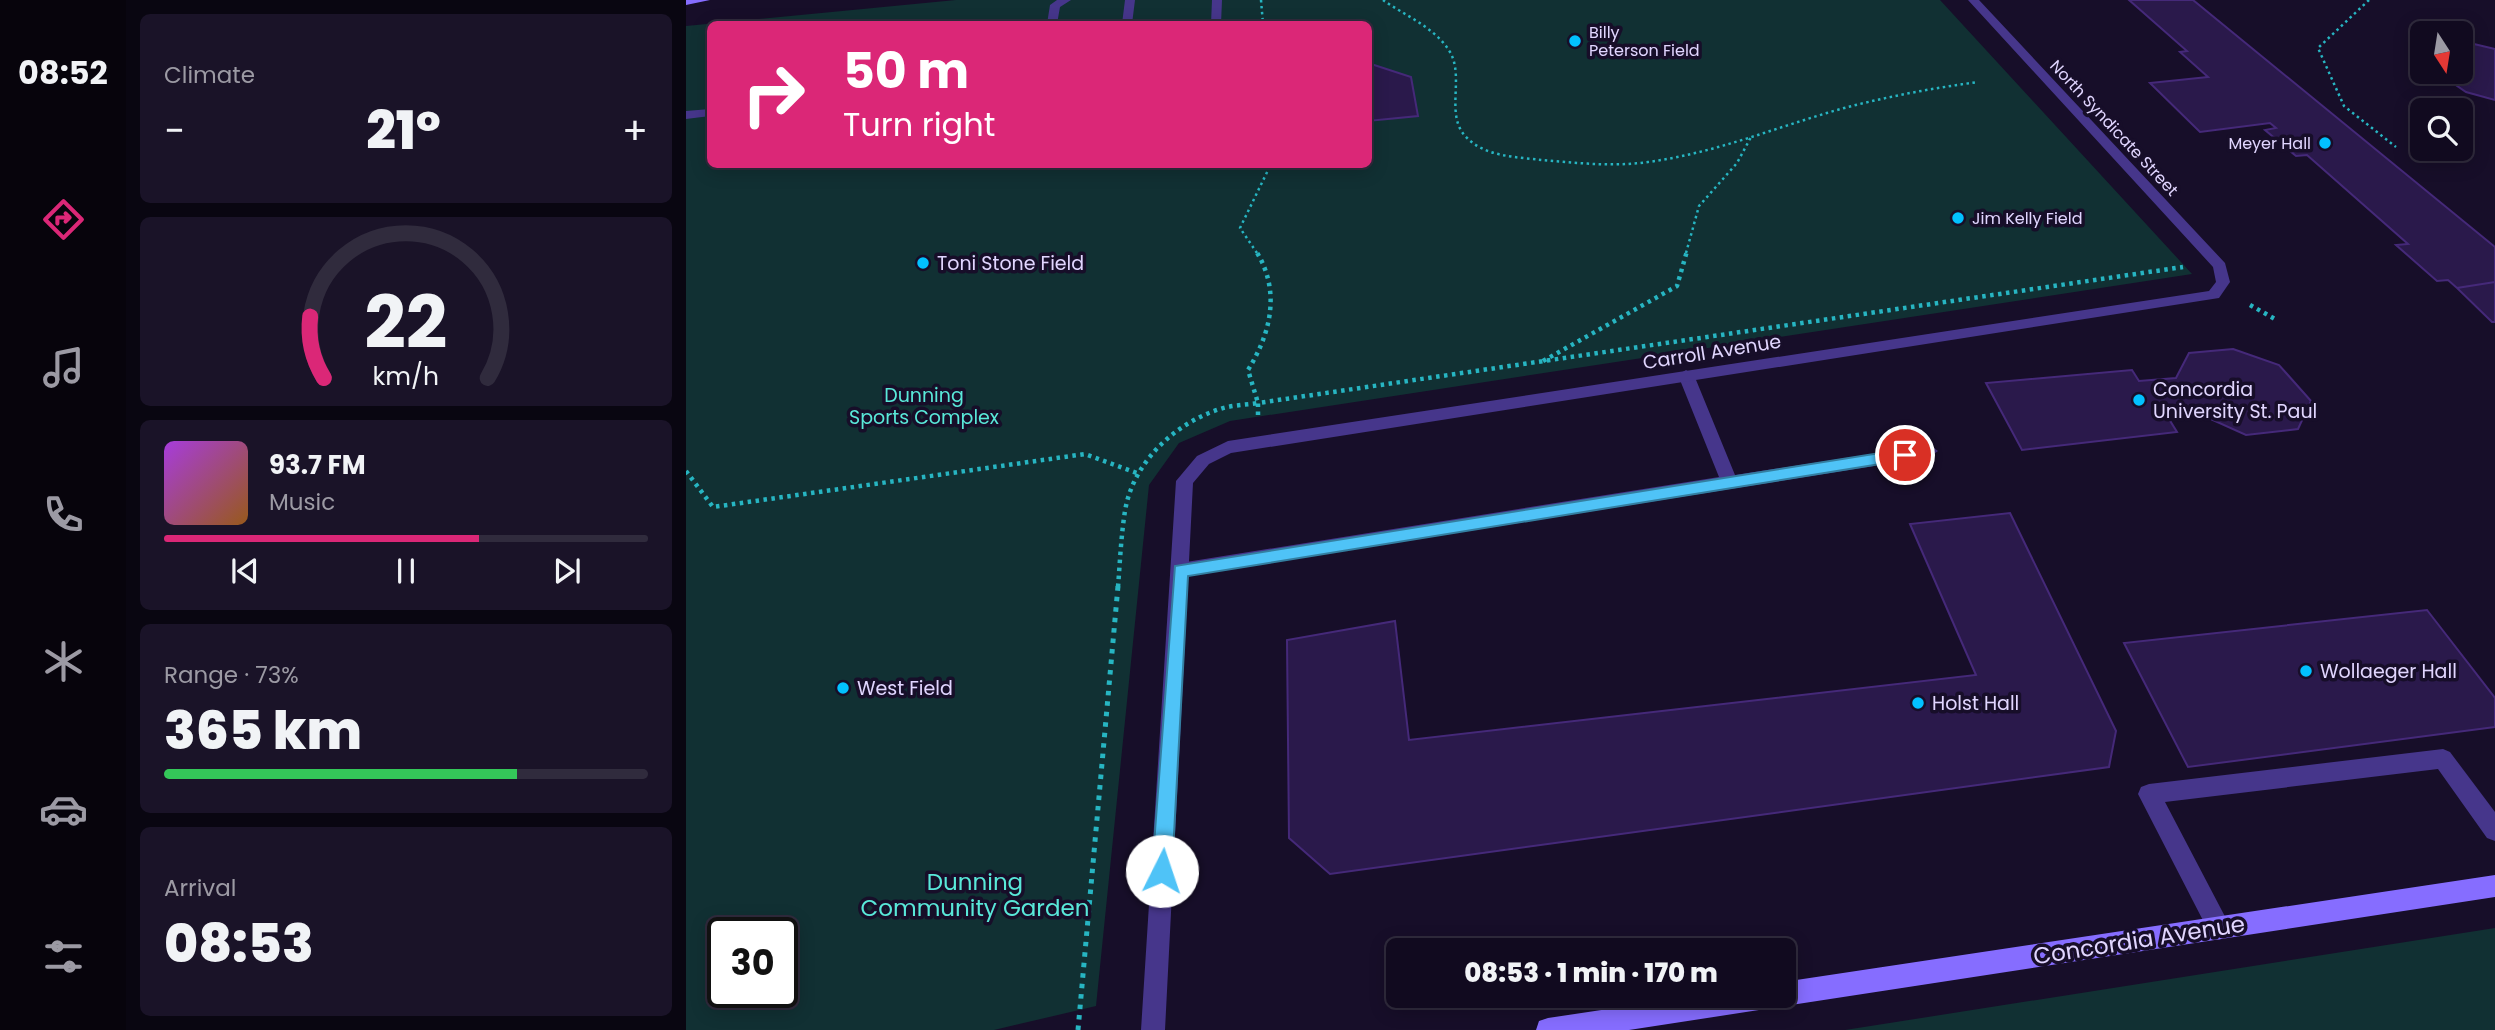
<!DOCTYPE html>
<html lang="en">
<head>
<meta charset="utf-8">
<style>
	body { margin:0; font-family:Poppins,sans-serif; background:#1a1328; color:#f1f3f6; height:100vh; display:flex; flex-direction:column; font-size:26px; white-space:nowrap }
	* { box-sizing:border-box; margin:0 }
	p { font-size:23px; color:#9c9aa4 }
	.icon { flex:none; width:38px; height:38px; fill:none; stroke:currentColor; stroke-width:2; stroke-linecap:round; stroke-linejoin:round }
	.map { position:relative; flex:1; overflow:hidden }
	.drawer { display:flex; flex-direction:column; gap:14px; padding:14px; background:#090611; width:560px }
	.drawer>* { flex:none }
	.banner { position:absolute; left:21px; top:21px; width:665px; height:147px; border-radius:10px; box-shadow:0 4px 18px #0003,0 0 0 2px #302b3d; background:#db2777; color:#fff; overflow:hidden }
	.needle { width:46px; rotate:168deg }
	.buttons { position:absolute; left:1724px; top:21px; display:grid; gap:14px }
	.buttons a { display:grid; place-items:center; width:63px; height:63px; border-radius:10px; background:#110a1f; box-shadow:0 4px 18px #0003,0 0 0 2px #302b3d; font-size:35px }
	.speed { position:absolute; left:21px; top:917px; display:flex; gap:14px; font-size:35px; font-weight:700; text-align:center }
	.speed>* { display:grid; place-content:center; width:91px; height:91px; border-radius:50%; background:#110a1f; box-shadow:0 4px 18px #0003,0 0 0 2px #302b3d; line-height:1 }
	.speed .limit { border:4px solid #111; border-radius:10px; background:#fff; color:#111 }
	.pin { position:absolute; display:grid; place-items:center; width:60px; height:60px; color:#fff; margin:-30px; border:4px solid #fff; border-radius:50%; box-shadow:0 2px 7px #0007 }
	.me { position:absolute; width:77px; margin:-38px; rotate:4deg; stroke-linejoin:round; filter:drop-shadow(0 0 5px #0008) }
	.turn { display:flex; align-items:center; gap:24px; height:147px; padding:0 21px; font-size:32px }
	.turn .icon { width:91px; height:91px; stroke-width:2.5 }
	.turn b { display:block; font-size:49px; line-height:60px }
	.big { font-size:52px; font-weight:800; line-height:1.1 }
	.drawer .widget { flex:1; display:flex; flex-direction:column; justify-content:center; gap:10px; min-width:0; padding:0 24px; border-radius:10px; background:#1a1328 }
	.drawer .dial { align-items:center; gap:0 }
	.dial svg { height:182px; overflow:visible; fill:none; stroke:#302b3d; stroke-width:7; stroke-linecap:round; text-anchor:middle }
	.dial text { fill:#f1f3f6; stroke:none }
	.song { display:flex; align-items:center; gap:21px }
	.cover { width:84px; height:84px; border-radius:10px; background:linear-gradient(135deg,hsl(280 70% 55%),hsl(30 70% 35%)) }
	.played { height:7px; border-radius:4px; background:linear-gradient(90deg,#db2777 65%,#302b3d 65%) }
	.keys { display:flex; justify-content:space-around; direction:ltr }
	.heat { display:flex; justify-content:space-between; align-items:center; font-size:38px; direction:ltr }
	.charge { height:10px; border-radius:5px; background:linear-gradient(90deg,#34c759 73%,#302b3d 0) }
	.trip { position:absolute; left:700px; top:938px; width:410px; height:70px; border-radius:10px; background:#110a1f; box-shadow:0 4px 18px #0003,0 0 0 2px #302b3d; font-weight:800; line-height:70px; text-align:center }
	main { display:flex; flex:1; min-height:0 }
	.tab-bar { display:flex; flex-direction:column; width:126px; justify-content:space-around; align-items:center; background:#07040c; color:#9c9aa4 }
	.tab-bar .icon { width:49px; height:49px }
	.tab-bar .on { color:#db2777 }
	.tab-bar b { font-size:32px; color:#f1f3f6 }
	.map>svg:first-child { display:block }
	.green { fill:#113033; fill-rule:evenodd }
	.building { fill:#2a194b; stroke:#452979; stroke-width:2 }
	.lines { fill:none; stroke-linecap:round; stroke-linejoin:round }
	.path-far2 { stroke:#27b5c2; stroke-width:2.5; stroke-dasharray:2.5 3.5; stroke-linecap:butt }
	.path-far1 { stroke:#27b5c2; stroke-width:4.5; stroke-dasharray:3.5 4.5; stroke-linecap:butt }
	.path { stroke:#27b5c2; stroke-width:5; stroke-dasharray:4.5 6; stroke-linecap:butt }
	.lane { fill:#46368b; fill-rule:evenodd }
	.street { fill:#46368b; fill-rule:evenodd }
	.secondary { fill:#866dff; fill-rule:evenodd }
	.route { fill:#4fc3f7; stroke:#337fa1; stroke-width:2 }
	.poi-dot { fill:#02c1ff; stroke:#170e29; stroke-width:2.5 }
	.labels { text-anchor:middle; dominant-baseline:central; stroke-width:7; stroke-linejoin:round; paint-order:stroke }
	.far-poi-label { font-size:16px; fill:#e1d6ff; stroke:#170e29; text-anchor:start }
	.far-street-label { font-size:16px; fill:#e1d6ff; stroke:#170e29 }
	.poi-label { font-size:19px; fill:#e1d6ff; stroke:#170e29; text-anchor:start }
	.street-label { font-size:19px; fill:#e1d6ff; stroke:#170e29 }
	.park-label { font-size:19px; fill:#59e8d9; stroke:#170e29 }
	.near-park-label { font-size:23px; fill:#59e8d9; stroke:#170e29 }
	.near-street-label { font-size:23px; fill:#e1d6ff; stroke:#170e29 }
</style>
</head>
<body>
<main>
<nav class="tab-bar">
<b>08:52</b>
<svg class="icon on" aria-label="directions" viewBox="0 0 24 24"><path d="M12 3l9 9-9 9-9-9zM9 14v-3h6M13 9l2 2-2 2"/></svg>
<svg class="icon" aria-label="music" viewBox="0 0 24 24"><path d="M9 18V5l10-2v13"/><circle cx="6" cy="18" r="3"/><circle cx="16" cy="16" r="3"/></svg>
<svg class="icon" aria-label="phone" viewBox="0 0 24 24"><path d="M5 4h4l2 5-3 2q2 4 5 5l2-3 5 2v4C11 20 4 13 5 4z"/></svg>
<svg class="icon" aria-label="climate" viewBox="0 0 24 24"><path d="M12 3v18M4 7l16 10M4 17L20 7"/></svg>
<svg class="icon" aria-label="car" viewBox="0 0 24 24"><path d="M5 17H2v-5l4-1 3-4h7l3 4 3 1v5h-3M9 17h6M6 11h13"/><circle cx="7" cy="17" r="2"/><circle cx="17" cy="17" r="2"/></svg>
<svg class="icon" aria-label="filters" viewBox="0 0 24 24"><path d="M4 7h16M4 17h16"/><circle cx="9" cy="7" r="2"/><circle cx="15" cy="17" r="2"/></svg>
</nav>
<section class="drawer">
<div class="widget"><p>Climate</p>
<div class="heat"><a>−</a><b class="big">21°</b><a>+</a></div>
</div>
<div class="widget dial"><svg viewBox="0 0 100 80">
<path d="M14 69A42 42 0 1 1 86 69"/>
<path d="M14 69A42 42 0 0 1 8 42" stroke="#db2777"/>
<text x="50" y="56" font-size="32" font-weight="700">22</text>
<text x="50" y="72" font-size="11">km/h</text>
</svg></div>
<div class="widget">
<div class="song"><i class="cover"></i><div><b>93.7 FM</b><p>Music</p></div></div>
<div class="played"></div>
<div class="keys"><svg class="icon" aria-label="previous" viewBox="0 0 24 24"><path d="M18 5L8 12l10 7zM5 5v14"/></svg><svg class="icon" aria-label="pause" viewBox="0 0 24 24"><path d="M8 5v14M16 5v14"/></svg><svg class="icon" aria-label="next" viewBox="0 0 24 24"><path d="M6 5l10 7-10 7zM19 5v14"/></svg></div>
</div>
<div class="widget"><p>Range · 73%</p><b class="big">365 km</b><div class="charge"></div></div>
<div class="widget"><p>Arrival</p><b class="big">08:53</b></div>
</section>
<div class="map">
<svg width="1809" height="1030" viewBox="0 0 1809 1030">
	<rect width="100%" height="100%" fill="#170e29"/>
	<path class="green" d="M270 0H1254L1506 274 544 421 493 443 463 485 410 1006 308 1030H0V26ZM24 24H682V164H24ZM37 933H96V992H37Z
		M1809 928V1030H1159Z"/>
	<path class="building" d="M1443 0H1507L1809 247V282L1771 288 1762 280 1751 281 1710 245 1722 244 1621 155 1610 156 1579 130 1590 128 1584 123 1514 132 1464 83 1522 77 1494 52 1501 51Z
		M1788 44 1809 49V100L1780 92 1751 72H1774V46Z
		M682 63 725 77 732 116 682 121Z
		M1809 282V322H1806L1771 288Z
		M1547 349 1593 365 1625 401 1612 429 1560 435 1518 416 1483 419 1491 432 1336 450 1300 383 1446 370 1453 381 1490 378 1503 353Z
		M1324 513 1430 731 1423 767 644 874 603 838 601 640 709 621 723 740 1290 675 1224 524Z
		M1741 610 1809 698V727L1502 767 1438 643Z"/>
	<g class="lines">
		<path class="path-far2" d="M575 0 577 24
			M697 0C718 15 750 28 764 52 779 78 758 116 781 138 800 157 831 157 856 160 891 163 927 167 962 162 1031 153 1095 125 1162 107 1204 96 1248 88 1292 82
			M1683 0 1632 48 1658 106 1710 147
			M571 253 554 228 585 164
			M1000 253 1013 206 1051 163 1065 137"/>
		<path class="path-far1" d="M1564 305 1589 319
			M857 361 991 286 1001 251
			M572 415V403L1497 267
			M0 471 27 507 399 454 451 473
			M432 587C434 562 435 536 439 511 447 462 489 423 534 409 546 405 559 405 572 403L562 370C585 333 595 291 570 251"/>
		<path class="path" d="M392 1030 432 586"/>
		<path class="lane" d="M371 0H385L374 7 371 24H361L364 5Z
			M439 0H449L446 24H436Z
			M526 0H536L535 24H525Z
			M24 109V116L0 119V111Z
			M1000 370 1008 375 1049 475 1244 445 1252 451 1244 457 494 577 488 575 485 570 488 565 494 563 1033 477 992 375Z
			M1757 749 1764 752 1809 812V841L1801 838 1752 769 1479 802 1545 928 1541 936 1533 940 1525 936 1452 794 1455 787 1463 784Z"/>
		<path class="street" d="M1282 0H1293L1539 263 1544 282 1533 298 545 453 523 464 507 483 479 1030H455L490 481 511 456 542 441 1523 291 1530 282 1527 267Z"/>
		<path class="secondary" d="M0 0H24L0 5Z
			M1809 875V897L943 1030H850L853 1021 862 1018 1009 996H1097V982Z"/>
	</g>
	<path class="route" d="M1219 449 1226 455 1219 460 502 576 486 871 483 879 476 881 469 879 466 871 489 566Z"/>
	<g class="poi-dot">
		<circle cx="889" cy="41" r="7"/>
		<circle cx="1639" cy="143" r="7"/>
		<circle cx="1272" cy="218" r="7"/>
		<circle cx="237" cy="263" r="7"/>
		<circle cx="1453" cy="400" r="7"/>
		<circle cx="1620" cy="671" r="7"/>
		<circle cx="157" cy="688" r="7"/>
		<circle cx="1232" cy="703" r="7"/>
	</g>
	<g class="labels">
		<g class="far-poi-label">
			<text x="903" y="32">Billy<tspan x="903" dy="18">Peterson Field</tspan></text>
			<text x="1625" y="143" text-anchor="end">Meyer Hall</text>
			<text x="1286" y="218">Jim Kelly Field</text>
		</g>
		<g class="far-street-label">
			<text transform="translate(1428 128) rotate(47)">North Syndicate Street</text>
		</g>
		<g class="poi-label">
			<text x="251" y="263">Toni Stone Field</text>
			<text x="1467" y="389">Concordia<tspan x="1467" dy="22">University St. Paul</tspan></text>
			<text x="1634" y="671">Wollaeger Hall</text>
			<text x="171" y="688">West Field</text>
			<text x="1246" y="703">Holst Hall</text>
		</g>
		<g class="street-label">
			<text transform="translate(1026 352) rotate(-9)">Carroll Avenue</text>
		</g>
		<g class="park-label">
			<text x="238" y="395">Dunning<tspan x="238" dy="22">Sports Complex</tspan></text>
		</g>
		<g class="near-park-label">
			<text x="289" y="882">Dunning<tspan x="289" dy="26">Community Garden</tspan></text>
		</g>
		<g class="near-street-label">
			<text transform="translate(1453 940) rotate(-9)">Concordia Avenue</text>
		</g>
	</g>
</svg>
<div class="buttons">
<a><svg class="needle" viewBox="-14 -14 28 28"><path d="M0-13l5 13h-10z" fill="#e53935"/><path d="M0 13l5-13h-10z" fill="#9c9aa4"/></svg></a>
<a><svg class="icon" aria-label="search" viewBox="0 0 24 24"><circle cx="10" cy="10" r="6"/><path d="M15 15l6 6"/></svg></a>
</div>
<div class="speed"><div class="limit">30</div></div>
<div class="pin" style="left:1219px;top:455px;background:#d93025"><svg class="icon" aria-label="arrive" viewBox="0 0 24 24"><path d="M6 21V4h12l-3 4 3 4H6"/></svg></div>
<svg class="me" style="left:476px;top:871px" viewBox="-20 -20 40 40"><circle r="19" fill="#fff"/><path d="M0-13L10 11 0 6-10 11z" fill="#4fc3f7"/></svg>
<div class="trip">08:53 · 1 min · 170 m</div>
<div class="banner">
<div class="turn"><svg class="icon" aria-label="right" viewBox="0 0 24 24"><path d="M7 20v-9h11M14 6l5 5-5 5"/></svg><div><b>50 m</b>Turn right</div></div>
</div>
</div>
</main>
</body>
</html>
